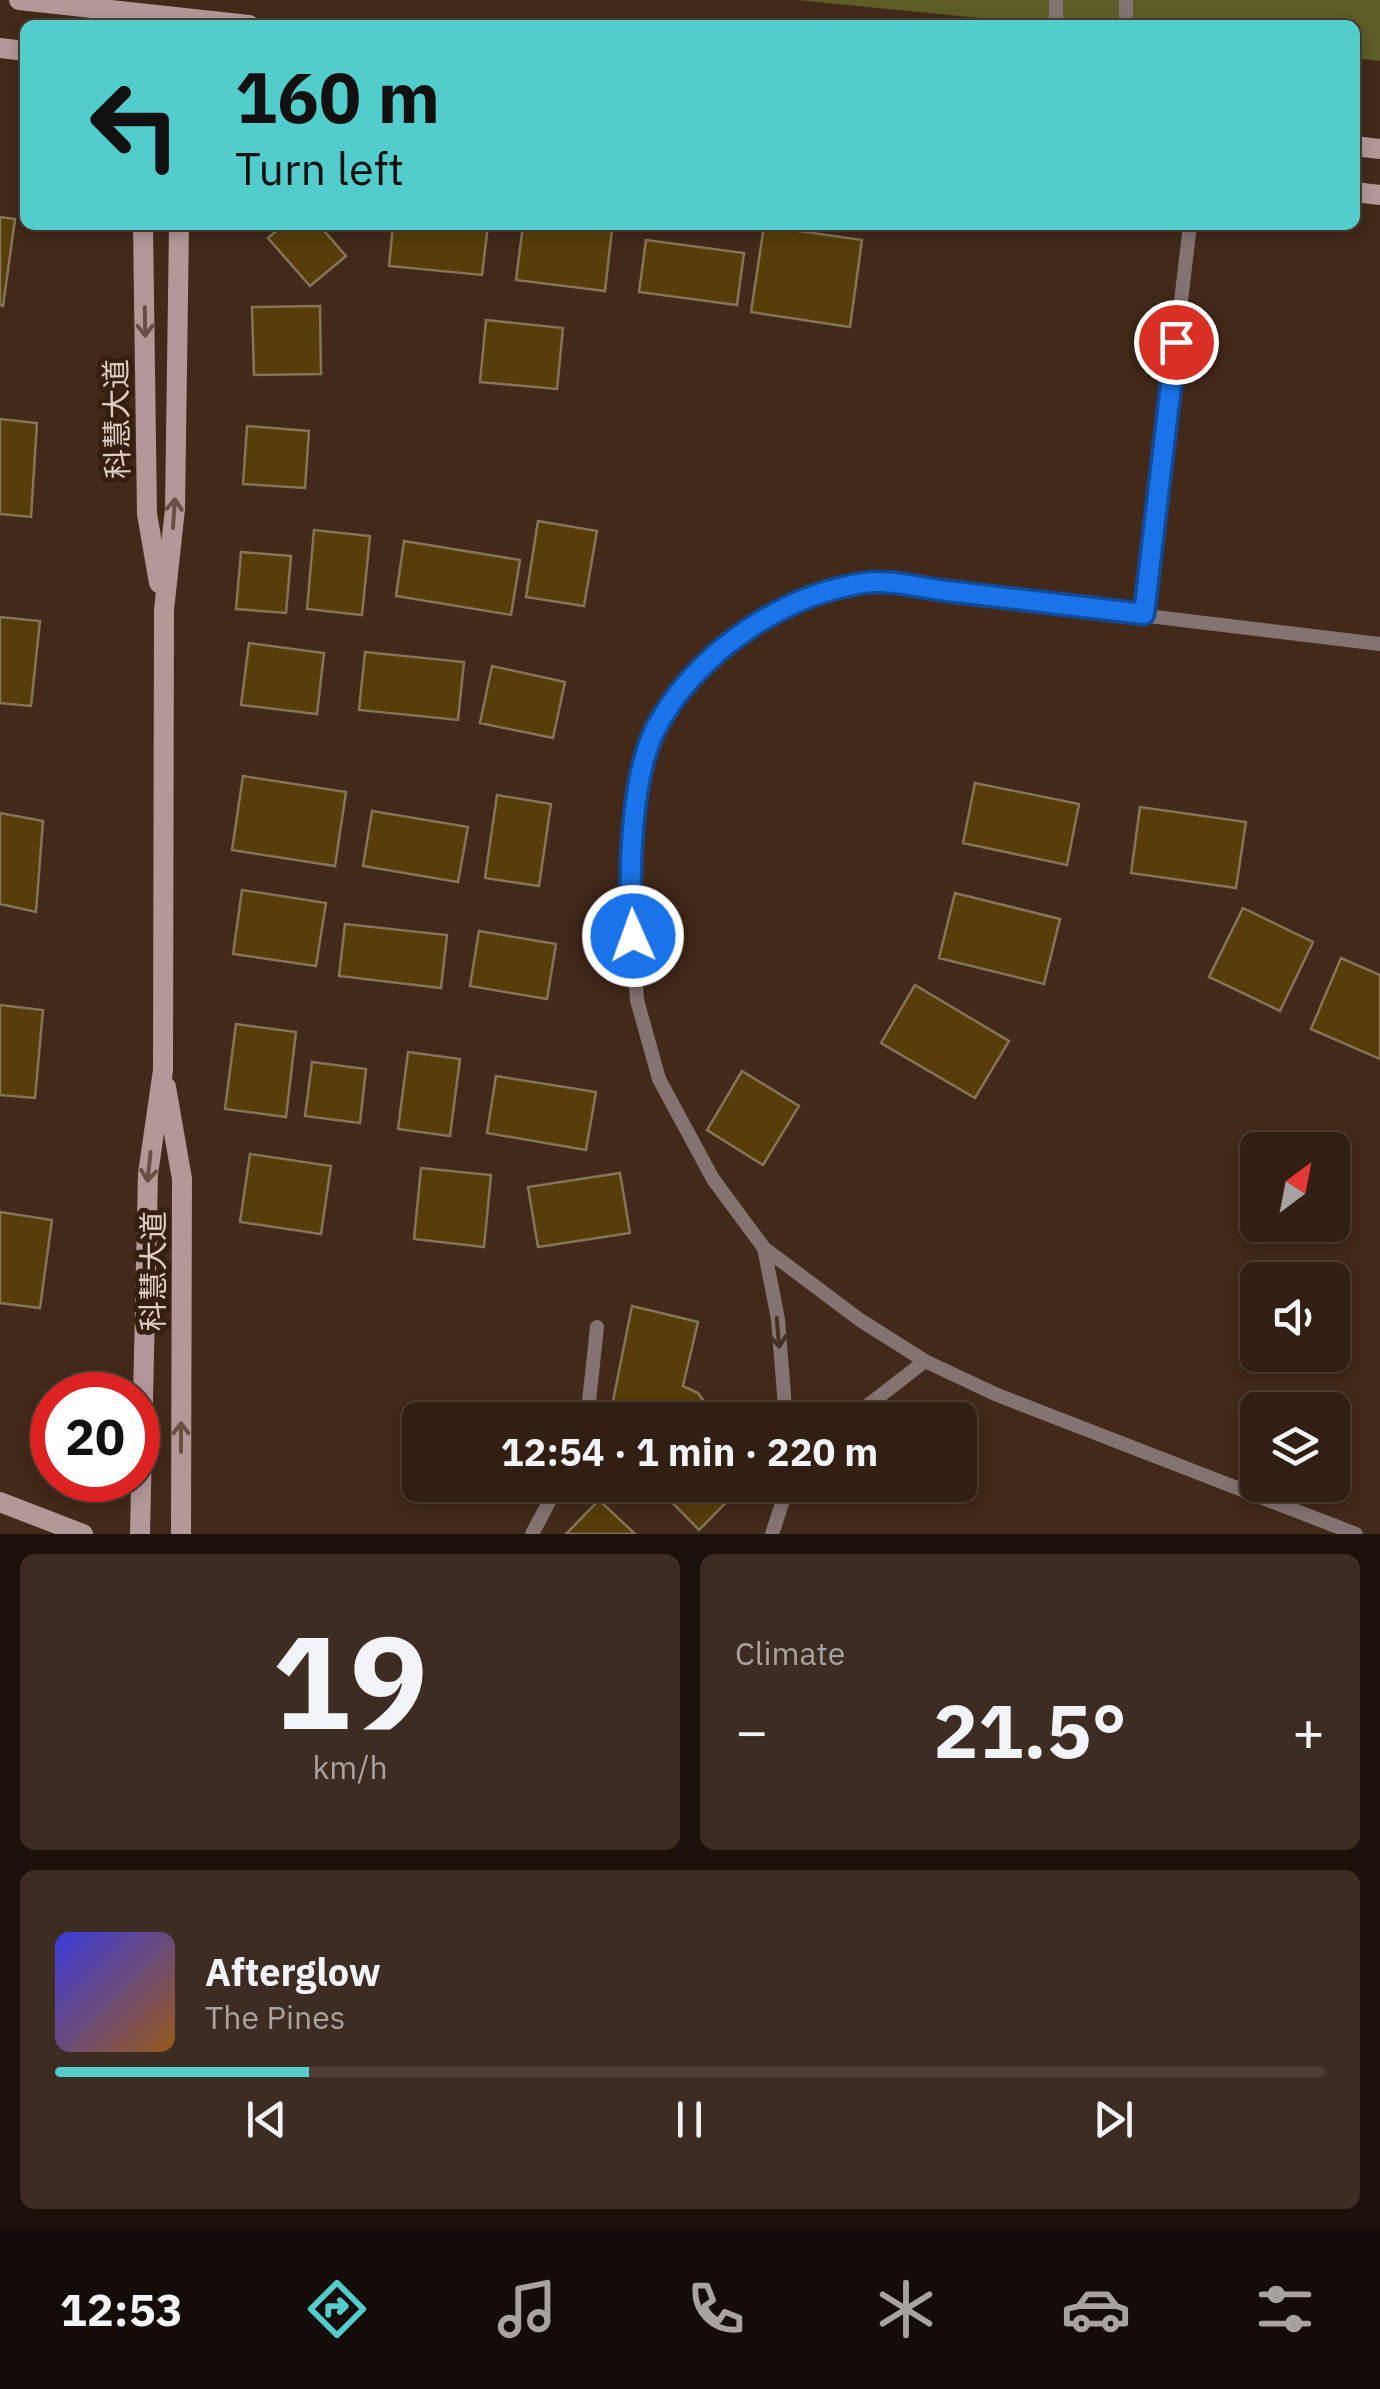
<!DOCTYPE html>
<html lang="en">
<head>
<meta charset="utf-8">
<style>
	body { margin:0; font-family:"IBM Plex Sans","Noto Sans SC",sans-serif; background:#3d2c21; color:#f1f3f6; height:100vh; display:flex; flex-direction:column; font-size:38px; white-space:nowrap }
	* { box-sizing:border-box; margin:0 }
	p { font-size:32px; color:#a8a2a0 }
	.icon { flex:none; width:55px; height:55px; fill:none; stroke:currentColor; stroke-width:2; stroke-linecap:round; stroke-linejoin:round }
	.map { position:relative; height:1534px; overflow:hidden }
	.sheet { display:flex; flex-direction:column; gap:20px; padding:20px; background:#1c110a; flex:1 }
	.sheet>* { flex:none }
	.guide { position:absolute; left:20px; top:20px; width:1340px; height:210px; border-radius:15px; box-shadow:0 5px 15px #0003,0 0 0 2px #4d3d33; background:#53cdcb; color:#111; overflow:hidden }
	.needle { width:65px; rotate:32deg }
	.controls { position:absolute; left:1240px; top:1132px; display:grid; gap:20px }
	.controls a { display:grid; place-items:center; width:110px; height:110px; border-radius:15px; background:#321f13; box-shadow:0 5px 15px #0003,0 0 0 2px #4d3d33; font-size:50px }
	.speed { position:absolute; left:30px; top:1372px; display:flex; gap:20px; font-size:50px; font-weight:700; text-align:center }
	.speed>* { display:grid; place-content:center; width:130px; height:130px; border-radius:50%; background:#321f13; box-shadow:0 5px 15px #0003,0 0 0 2px #4d3d33; line-height:1 }
	.speed .limit { border:15px solid #d22; background:#fff; color:#111 }
	.pin { position:absolute; display:grid; place-items:center; width:85px; height:85px; color:#fff; margin:-42px; border:5px solid #fff; border-radius:50%; box-shadow:0 2px 10px #0007 }
	.me { position:absolute; width:110px; margin:-55px; rotate:358deg; stroke-linejoin:round; filter:drop-shadow(0 0 8px #0008) }
	.turn { display:flex; align-items:center; gap:35px; height:210px; padding:0 50px; font-size:45px }
	.turn .icon { width:130px; height:130px; stroke-width:2.5 }
	.turn b { display:block; font-size:70px; line-height:85px }
	.big { font-size:75px; font-weight:800; line-height:1.1 }
	.sheet .widget { flex:1; display:flex; flex-direction:column; justify-content:center; gap:15px; min-width:0; padding:0 35px; border-radius:15px; background:#3d2c21 }
	.sheet .dial { align-items:center; gap:0 }
	.dial b { font-size:130px; line-height:1 }
	.song { display:flex; align-items:center; gap:30px }
	.cover { width:120px; height:120px; border-radius:15px; background:linear-gradient(135deg,hsl(240 70% 55%),hsl(30 70% 35%)) }
	.played { height:10px; border-radius:5px; background:linear-gradient(90deg,#53cdcb 20%,#4d3d33 20%) }
	.keys { display:flex; justify-content:space-around; direction:ltr }
	.heat { display:flex; justify-content:space-between; align-items:center; font-size:55px; direction:ltr }
	.sheet .tiles { flex:1; display:grid; gap:20px; grid-template-columns:1fr 1fr }
	.widget:last-child { grid-column:span 2 }
	.trip { position:absolute; left:402px; top:1402px; width:575px; height:100px; border-radius:15px; background:#321f13; box-shadow:0 5px 15px #0003,0 0 0 2px #4d3d33; font-weight:800; line-height:100px; text-align:center }
	.tab-bar { display:flex; height:160px; justify-content:space-around; align-items:center; background:#140c08; color:#a8a2a0 }
	.tab-bar .icon { width:70px; height:70px }
	.tab-bar .current { color:#53cdcb }
	.tab-bar b { font-size:45px; color:#f1f3f6 }
	.map>svg:first-child { display:block }
	.green { fill:#5d5d27 }
	.building { fill:#563d09; stroke:#857558; stroke-width:2.5 }
	.lines { fill:none; stroke-linecap:round; stroke-linejoin:round }
	.lane { stroke:#837371; stroke-width:14 }
	.secondary { stroke:#b29896; stroke-width:20 }
	.oneway { stroke:#684f46 }
	.oneway2 { stroke:#463023 }
	.route-casing { stroke:#114b97; stroke-width:25 }
	.route { stroke:#1a73e8; stroke-width:18 }
	.labels { text-anchor:middle; dominant-baseline:central; stroke-width:10; stroke-linejoin:round; paint-order:stroke }
	.street-label { font-size:30px; fill:#decec4; stroke:#371f10 }
</style>
</head>
<body>
<div class="map">
<svg width="1380" height="1534" viewBox="0 0 1380 1534">
	<rect width="100%" height="100%" fill="#422919"/>
	<path class="green" d="M797 0H1380V61L1355 58V25H1052Z"/>
	<path class="building" d="M0 217 15 219 3 306 0 305Z
		M283 225H319L346 256 310 286 268 238Z
		M393 225H488L482 275 389 266Z
		M523 225 612 229 605 291 516 280Z
		M764 226 862 240 850 327 751 312Z
		M646 240 744 253 737 305 639 292Z
		M320 306 321 374 254 375 252 307Z
		M486 320 563 328 557 389 480 382Z
		M0 419 37 423 31 517 0 514Z
		M247 426 309 431 305 488 243 484Z
		M538 521 597 531 584 606 526 597Z
		M314 530 370 536 362 615 307 609Z
		M404 541 520 560 511 615 396 596Z
		M241 552 291 556 286 613 236 609Z
		M0 617 40 621 31 706 0 703Z
		M249 643 324 653 317 714 241 705Z
		M365 652 464 662 458 720 359 710Z
		M492 666 565 682 553 738 480 723Z
		M243 776 346 792 335 866 232 850Z
		M975 783 1079 804 1067 865 963 843Z
		M497 795 551 804 539 886 485 878Z
		M1140 807 1246 822 1236 888 1131 873Z
		M372 811 468 827 458 882 363 866Z
		M0 813 43 821 36 912 0 904Z
		M242 890 326 903 316 966 233 954Z
		M955 893 1060 919 1044 984 939 958Z
		M1243 908 1313 942 1280 1011 1209 977Z
		M345 924 447 935 441 988 339 976Z
		M479 931 556 944 547 999 470 986Z
		M1341 958 1380 975V1059L1311 1029Z
		M915 985 1009 1041 975 1098 881 1043Z
		M0 1005 43 1010 35 1098 0 1095Z
		M236 1024 296 1032 286 1117 225 1109Z
		M408 1052 460 1059 450 1136 398 1129Z
		M312 1062 366 1069 360 1123 305 1116Z
		M742 1071 799 1106 763 1165 707 1130Z
		M496 1076 596 1092 586 1150 487 1133Z
		M250 1154 331 1166 321 1234 240 1222Z
		M421 1168 491 1175 484 1247 414 1239Z
		M620 1173 630 1233 538 1247 528 1187Z
		M0 1212 52 1220 40 1308 0 1303Z
		M632 1306 698 1322 683 1386 698 1393 708 1407 709 1420H615L613 1401Z
		M655 1485H743L699 1530Z
		M599 1500 635 1534H566Z"/>
	<g class="lines">
		<path class="lane" d="M1056 25V0
			M1126 25V0
			M1144 614 1190 225
			M764 1248 778 1319 786 1420
			M587 1420 597 1327
			M849 1420 925 1361
			M532 1534 558 1485
			M772 1534 788 1485
			M1356 1534 995 1394 925 1361 860 1320 764 1248 713 1179 659 1079 637 1000 630 904 637 787 656 727 697 673 742 634 803 597 867 582 1380 644"/>
		<path class="secondary" d="M19 0 249 25
			M0 48 25 51
			M1355 146 1380 149
			M1355 192 1380 195
			M143 225 147 514 159 583
			M166 1087 182 1179 181 1534
			M0 1502 83 1534
			M140 1534 148 1174 163 1070 164 610 175 509 179 225"/>
	</g>
	<defs><path id="oneway-shaft" d="M-6 0H5M1.5-3L5.5 0L1.5 3" fill="none" stroke-width="1.6" stroke-linecap="round" stroke-linejoin="round" transform="scale(2.5)"/></defs>
	<g class="oneway">
		<use href="#oneway-shaft" transform="translate(145 322) rotate(89)"/>
		<use href="#oneway-shaft" transform="translate(174 513) rotate(-86)"/>
		<use href="#oneway-shaft" transform="translate(149 1167) rotate(96)"/>
		<use href="#oneway-shaft" transform="translate(181 1437) rotate(-90)"/>
	</g>
	<use class="oneway2" href="#oneway-shaft" transform="translate(778 1333) rotate(85)"/>
	<g class="lines">
		<g class="route-casing">
			<path id="route" d="M633 936C628 879 630 776 657 726 698 652 782 595 864 583 889 579 921 588 947 591 1013 599 1078 606 1144 614L1176 342"/>
		</g>
		<use href="#route" class="route"/>
	</g>
	<g class="labels">
		<g class="street-label">
			<text transform="translate(116 419) rotate(-91)">科慧大道</text>
			<text transform="translate(152 1271) rotate(-90)">科慧大道</text>
		</g>
	</g>
</svg>
<div class="controls">
<a><svg class="needle" viewBox="-14 -14 28 28"><path d="M0-13l5 13h-10z" fill="#e53935"/><path d="M0 13l5-13h-10z" fill="#a8a2a0"/></svg></a>
<a><svg class="icon" aria-label="sound" viewBox="0 0 24 24"><path d="M4 9h4l5-4v14l-5-4H4zM17 9q2 3 0 6"/></svg></a>
<a><svg class="icon" aria-label="layers" viewBox="0 0 24 24"><path d="M12 4l9 5-9 5-9-5zM3 14l9 5 9-5"/></svg></a>
</div>
<div class="speed"><div class="limit">20</div></div>
<div class="pin" style="left:1176px;top:342px;background:#d93025"><svg class="icon" aria-label="arrive" viewBox="0 0 24 24"><path d="M6 21V4h12l-3 4 3 4H6"/></svg></div>
<svg class="me" style="left:633px;top:936px" viewBox="-20 -20 40 40"><circle r="17" fill="#1a73e8" stroke="#fff" stroke-width="3"/><path d="M0-11L8 9 0 5-8 9z" fill="#fff"/></svg>
<div class="trip">12:54 · 1 min · 220 m</div>
<div class="guide">
<div class="turn"><svg class="icon" aria-label="left" viewBox="0 0 24 24"><path d="M17 20v-9H6M10 6l-5 5 5 5"/></svg><div><b>160 m</b>Turn left</div></div>
</div>
</div>
<section class="sheet">
<div class="tiles">
<div class="widget dial"><b>19</b><p>km/h</p></div>
<div class="widget"><p>Climate</p>
<div class="heat"><a>−</a><b class="big">21.5°</b><a>+</a></div>
</div>
<div class="widget">
<div class="song"><i class="cover"></i><div><b>Afterglow</b><p>The Pines</p></div></div>
<div class="played"></div>
<div class="keys"><svg class="icon" aria-label="previous" viewBox="0 0 24 24"><path d="M18 5L8 12l10 7zM5 5v14"/></svg><svg class="icon" aria-label="pause" viewBox="0 0 24 24"><path d="M8 5v14M16 5v14"/></svg><svg class="icon" aria-label="next" viewBox="0 0 24 24"><path d="M6 5l10 7-10 7zM19 5v14"/></svg></div>
</div>
</div>
</section>
<nav class="tab-bar">
<b>12:53</b>
<svg class="icon current" aria-label="directions" viewBox="0 0 24 24"><path d="M12 3l9 9-9 9-9-9zM9 14v-3h6M13 9l2 2-2 2"/></svg>
<svg class="icon" aria-label="music" viewBox="0 0 24 24"><path d="M9 18V5l10-2v13"/><circle cx="6" cy="18" r="3"/><circle cx="16" cy="16" r="3"/></svg>
<svg class="icon" aria-label="phone" viewBox="0 0 24 24"><path d="M5 4h4l2 5-3 2q2 4 5 5l2-3 5 2v4C11 20 4 13 5 4z"/></svg>
<svg class="icon" aria-label="climate" viewBox="0 0 24 24"><path d="M12 3v18M4 7l16 10M4 17L20 7"/></svg>
<svg class="icon" aria-label="car" viewBox="0 0 24 24"><path d="M5 17H2v-5l4-1 3-4h7l3 4 3 1v5h-3M9 17h6M6 11h13"/><circle cx="7" cy="17" r="2"/><circle cx="17" cy="17" r="2"/></svg>
<svg class="icon" aria-label="filters" viewBox="0 0 24 24"><path d="M4 7h16M4 17h16"/><circle cx="9" cy="7" r="2"/><circle cx="15" cy="17" r="2"/></svg>
</nav>
</body>
</html>
